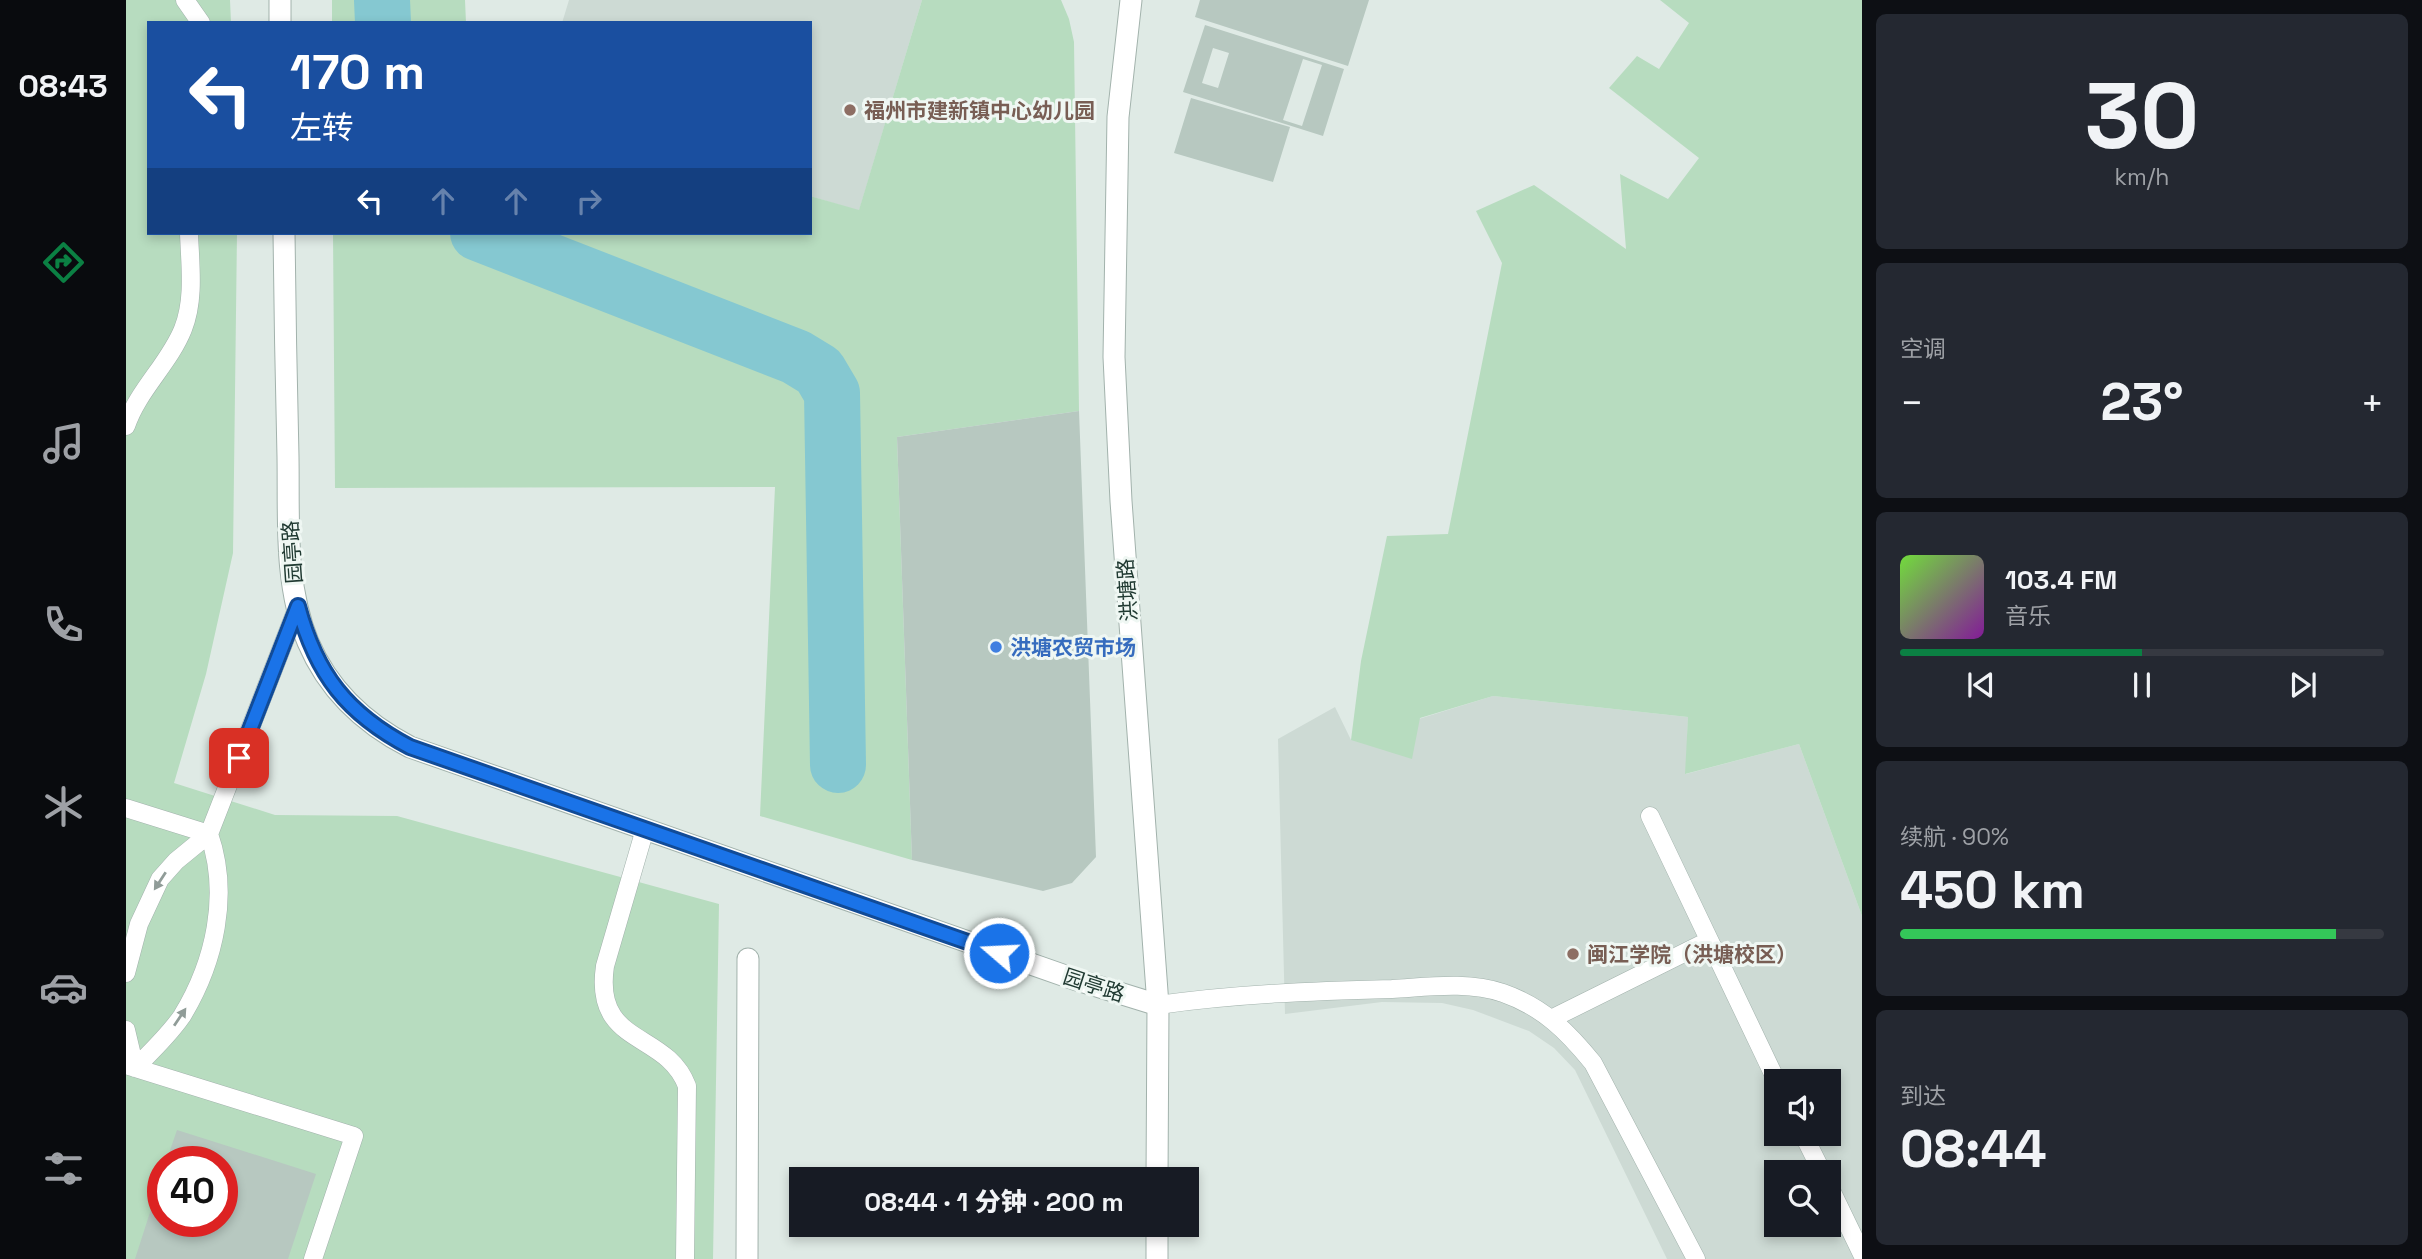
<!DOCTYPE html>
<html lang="zh">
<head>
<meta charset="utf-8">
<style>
	body { margin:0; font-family:"Space Grotesk","Noto Sans SC",sans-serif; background:#242831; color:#f1f3f6; height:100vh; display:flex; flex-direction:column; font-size:26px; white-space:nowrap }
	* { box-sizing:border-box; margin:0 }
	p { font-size:23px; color:#9ea1a6 }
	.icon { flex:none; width:38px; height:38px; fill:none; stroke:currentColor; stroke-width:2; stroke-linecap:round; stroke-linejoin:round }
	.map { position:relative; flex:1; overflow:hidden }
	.drawer { display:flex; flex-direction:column; gap:14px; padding:14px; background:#0d0f14; width:560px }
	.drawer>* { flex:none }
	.hud { position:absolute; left:21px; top:21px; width:665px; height:214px; border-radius:0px; box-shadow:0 4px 10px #0003; background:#1a4fa0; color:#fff; overflow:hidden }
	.fabs { position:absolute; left:1638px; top:1069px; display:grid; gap:14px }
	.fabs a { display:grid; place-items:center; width:77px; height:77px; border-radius:0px; background:#171b24; box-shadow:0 4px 10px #0003; font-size:35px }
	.speed { position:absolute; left:21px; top:1146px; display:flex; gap:14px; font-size:35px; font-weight:700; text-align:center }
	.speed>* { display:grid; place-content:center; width:91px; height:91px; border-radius:50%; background:#171b24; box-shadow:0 4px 10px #0003; line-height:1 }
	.speed .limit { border:10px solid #d22; background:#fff; color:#111 }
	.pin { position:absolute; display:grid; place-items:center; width:60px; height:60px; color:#fff; margin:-30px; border-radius:14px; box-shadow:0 4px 10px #0006 }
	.me { position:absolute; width:77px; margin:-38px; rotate:289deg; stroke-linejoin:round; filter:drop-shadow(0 0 5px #0008) }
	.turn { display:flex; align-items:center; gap:24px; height:147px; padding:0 28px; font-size:32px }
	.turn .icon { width:91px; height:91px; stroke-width:2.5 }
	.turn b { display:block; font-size:49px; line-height:60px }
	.lanes { display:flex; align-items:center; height:66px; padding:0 28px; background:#0003; justify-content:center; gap:35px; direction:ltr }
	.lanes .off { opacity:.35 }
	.big { font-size:52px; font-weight:800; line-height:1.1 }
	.drawer .tile { flex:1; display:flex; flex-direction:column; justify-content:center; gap:10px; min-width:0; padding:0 24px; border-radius:10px; background:#242831 }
	.drawer .dial { align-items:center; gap:0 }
	.dial b { font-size:91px; line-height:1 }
	.song { display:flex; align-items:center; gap:21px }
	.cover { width:84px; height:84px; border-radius:10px; background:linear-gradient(135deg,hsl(100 70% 55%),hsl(290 70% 35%)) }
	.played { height:7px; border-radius:4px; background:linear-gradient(90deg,#0b8043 50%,#363941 50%) }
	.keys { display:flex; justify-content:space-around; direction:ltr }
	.heat { display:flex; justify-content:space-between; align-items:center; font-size:38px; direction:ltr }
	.charge { height:10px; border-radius:5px; background:linear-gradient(90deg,#34c759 90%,#363941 0) }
	.trip { position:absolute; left:663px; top:1167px; width:410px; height:70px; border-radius:0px; background:#171b24; box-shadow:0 4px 10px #0003; font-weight:800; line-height:70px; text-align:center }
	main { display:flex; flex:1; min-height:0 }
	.tab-bar { display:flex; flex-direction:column; width:126px; justify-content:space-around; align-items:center; background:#090b0e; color:#9ea1a6 }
	.tab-bar .icon { width:49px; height:49px }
	.tab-bar .on { color:#0b8043 }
	.tab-bar b { font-size:32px; color:#f1f3f6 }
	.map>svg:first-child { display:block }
	.built { fill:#cddad4; fill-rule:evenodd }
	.green { fill:#b7dcbf; fill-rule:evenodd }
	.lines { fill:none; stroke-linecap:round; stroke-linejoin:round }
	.river { stroke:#85c8d1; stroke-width:56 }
	.building { fill:#b7c8c0; fill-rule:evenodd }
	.service-casing { stroke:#a2b2ac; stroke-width:19 }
	.minor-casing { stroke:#a2b2ac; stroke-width:23 }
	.tertiary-casing { stroke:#a2b2ac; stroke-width:23 }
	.service { stroke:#fff; stroke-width:18 }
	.minor { stroke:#fff; stroke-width:21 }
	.tertiary { stroke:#fff; stroke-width:21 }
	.oneway { fill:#909c98 }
	.route-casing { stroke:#114b97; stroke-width:18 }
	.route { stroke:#1a73e8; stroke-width:12 }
	.education-dot { fill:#8d6e63; stroke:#eff7f3; stroke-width:2.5 }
	.shop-dot { fill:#3f7fe0; stroke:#eff7f3; stroke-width:2.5 }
	.labels { text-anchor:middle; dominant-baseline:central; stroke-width:6; stroke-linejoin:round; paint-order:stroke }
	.education-label { font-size:21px; font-weight:bold; fill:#785e54; stroke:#eff7f3; text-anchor:start }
	.street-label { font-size:21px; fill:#203a32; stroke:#eff7f3 }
	.shop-label { font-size:21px; font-weight:bold; fill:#366cbe; stroke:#eff7f3; text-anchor:start }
</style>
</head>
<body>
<main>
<nav class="tab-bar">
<b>08:43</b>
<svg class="icon on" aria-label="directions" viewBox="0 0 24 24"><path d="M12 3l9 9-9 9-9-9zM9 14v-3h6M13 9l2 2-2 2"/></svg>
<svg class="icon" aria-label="music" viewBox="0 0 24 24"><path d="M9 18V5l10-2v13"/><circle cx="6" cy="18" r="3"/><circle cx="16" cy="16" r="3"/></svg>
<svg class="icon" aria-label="phone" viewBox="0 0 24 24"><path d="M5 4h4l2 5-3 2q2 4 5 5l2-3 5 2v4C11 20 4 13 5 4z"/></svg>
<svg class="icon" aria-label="climate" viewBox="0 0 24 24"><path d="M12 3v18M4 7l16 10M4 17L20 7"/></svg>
<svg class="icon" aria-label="car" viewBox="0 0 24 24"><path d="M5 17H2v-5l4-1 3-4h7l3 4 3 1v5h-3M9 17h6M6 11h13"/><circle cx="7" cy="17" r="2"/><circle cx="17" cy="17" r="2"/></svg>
<svg class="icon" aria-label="filters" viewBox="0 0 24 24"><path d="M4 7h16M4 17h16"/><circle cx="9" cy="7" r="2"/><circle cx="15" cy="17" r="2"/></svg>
</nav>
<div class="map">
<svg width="1736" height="1259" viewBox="0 0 1736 1259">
	<rect width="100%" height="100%" fill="#dfeae5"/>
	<path class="built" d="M443 0H796L733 211 684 196V23H436Z
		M1367 696 1562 717 1560 774 1673 744 1736 916V1259H1541L1449 1070 1428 1048 1403 1031 1347 1010 1316 1003 1256 1002 1159 1014 1152 739 1209 707 1225 740ZM1650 1082H1703V1134H1650ZM1650 1172H1703V1225H1650Z"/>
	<path class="green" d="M0 0H104L105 23H23V233H111L107 553 80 674 48 783 149 815 271 816 593 904 587 1259H0ZM37 1162H96V1222H37Z
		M206 0H339L340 23H206Z
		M796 0H935L943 19 948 42 953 411 771 437 786 860 634 816 649 487 209 488 207 233H684V196L733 210Z
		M1534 0H1736V916L1673 744 1559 774 1562 717 1367 696 1294 718 1286 759 1225 740 1235 661 1261 536 1322 534 1376 263 1350 211 1408 185 1500 249 1494 174 1542 199 1573 158 1483 88 1511 56 1533 69 1563 23Z"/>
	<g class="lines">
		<path class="river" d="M256 0 257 23
			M352 233 670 357 693 371 706 393 712 765"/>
	</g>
	<path class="building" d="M1074 0H1243L1222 66 1069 17Z
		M1079 25 1218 69 1197 136 1057 92ZM1087 48 1103 53 1092 88 1076 83ZM1177 59 1196 65 1176 126 1157 120Z
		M1065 98 1164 127 1147 182 1048 153Z
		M953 411 970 857 946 883 917 891 786 860 771 437Z
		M51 1130 190 1174 162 1259H9L36 1175 37 1222H96V1162H40Z"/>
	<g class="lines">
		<g class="service-casing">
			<path id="service" d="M59 0 75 23
				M0 426C12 390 43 364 57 329 69 299 64 264 63 233
				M0 808 83 834
				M1524 816 1651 1082
				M519 829 479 966C467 1047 540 1030 561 1086L559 1259
				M0 973 13 924 34 879 50 861 83 834 172 606
				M1032 1005C1109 994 1187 991 1266 989 1302 987 1342 981 1377 993 1417 1007 1441 1031 1467 1063L1570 1259
				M1425 1019 1582 941
				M0 1030 9 1068
				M0 1065 228 1136 187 1259
				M9 1068C25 1052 43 1035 56 1016 89 962 104 894 83 834
				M1677 1134 1696 1172
				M1703 1186 1736 1254"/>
		</g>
		<g class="minor-casing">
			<path id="minor" d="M621 1259 622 959"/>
		</g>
		<g class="tertiary-casing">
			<path id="tertiary" d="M154 0V23
				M1005 0 992 117 988 357 995 501 1032 1005 1031 1180
				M158 233C159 308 160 382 162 457 163 518 158 584 182 642 202 689 239 724 284 747L948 979 1032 1005
				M1031 1225V1259"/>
		</g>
		<use href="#service" class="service"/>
		<use href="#minor" class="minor"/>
		<use href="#tertiary" class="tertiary"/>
	</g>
	<defs><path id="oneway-solid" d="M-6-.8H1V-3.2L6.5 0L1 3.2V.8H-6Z" transform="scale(1.75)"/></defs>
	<g class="oneway">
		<use href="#oneway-solid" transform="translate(34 881) rotate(123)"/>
		<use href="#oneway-solid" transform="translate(54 1017) rotate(-56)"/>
	</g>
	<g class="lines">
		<g class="route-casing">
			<path id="route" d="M113 758 172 606C190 674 221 714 284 747L873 953"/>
		</g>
		<use href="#route" class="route"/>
	</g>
	<g class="education-dot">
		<circle cx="724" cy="110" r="7"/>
		<circle cx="1447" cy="954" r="7"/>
	</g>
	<circle class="shop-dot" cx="870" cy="647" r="7"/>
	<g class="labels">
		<g class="education-label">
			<text x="738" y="110">福州市建新镇中心幼儿园</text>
			<text x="1461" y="954">闽江学院（洪塘校区）</text>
		</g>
		<g class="street-label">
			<text transform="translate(166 552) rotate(-94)">园亭路</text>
			<text transform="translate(1001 590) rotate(-94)">洪塘路</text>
			<text transform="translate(968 985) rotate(18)">园亭路</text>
		</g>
		<g class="shop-label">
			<text x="884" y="647">洪塘农贸市场</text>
		</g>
	</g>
</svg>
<div class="fabs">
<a><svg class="icon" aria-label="sound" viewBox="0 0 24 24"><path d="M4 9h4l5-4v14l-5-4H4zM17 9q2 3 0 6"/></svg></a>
<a><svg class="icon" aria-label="search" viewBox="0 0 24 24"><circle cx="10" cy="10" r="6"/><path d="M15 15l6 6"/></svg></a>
</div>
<div class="speed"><div class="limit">40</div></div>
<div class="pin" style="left:113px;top:758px;background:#d93025"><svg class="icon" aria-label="arrive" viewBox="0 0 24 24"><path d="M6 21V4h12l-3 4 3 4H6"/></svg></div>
<svg class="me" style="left:873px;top:953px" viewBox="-20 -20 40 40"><circle r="17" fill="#1a73e8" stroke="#fff" stroke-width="3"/><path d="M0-11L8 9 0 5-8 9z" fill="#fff"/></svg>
<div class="trip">08:44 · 1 分钟 · 200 m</div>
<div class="hud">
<div class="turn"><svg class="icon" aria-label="left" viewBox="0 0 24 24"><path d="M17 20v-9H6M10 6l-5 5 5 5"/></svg><div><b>170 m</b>左转</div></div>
<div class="lanes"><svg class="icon" aria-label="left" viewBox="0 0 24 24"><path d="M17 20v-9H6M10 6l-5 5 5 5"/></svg><svg class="icon off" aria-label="ahead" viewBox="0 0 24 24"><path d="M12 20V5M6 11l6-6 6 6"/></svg><svg class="icon off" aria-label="ahead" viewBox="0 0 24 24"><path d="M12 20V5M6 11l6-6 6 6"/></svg><svg class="icon off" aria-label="right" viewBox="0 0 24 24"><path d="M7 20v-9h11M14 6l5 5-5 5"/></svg></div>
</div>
</div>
<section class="drawer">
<div class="tile dial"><b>30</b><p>km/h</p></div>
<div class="tile"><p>空调</p>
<div class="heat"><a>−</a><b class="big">23°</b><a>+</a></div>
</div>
<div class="tile">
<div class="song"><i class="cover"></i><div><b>103.4 FM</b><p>音乐</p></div></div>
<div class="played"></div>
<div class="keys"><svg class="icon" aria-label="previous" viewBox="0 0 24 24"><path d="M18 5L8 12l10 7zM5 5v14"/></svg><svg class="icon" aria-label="pause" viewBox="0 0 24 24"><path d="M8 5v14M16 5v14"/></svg><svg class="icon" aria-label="next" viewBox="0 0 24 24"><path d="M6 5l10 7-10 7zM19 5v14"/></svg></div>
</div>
<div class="tile"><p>续航 · 90%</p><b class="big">450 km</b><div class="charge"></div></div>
<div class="tile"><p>到达</p><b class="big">08:44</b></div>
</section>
</main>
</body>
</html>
